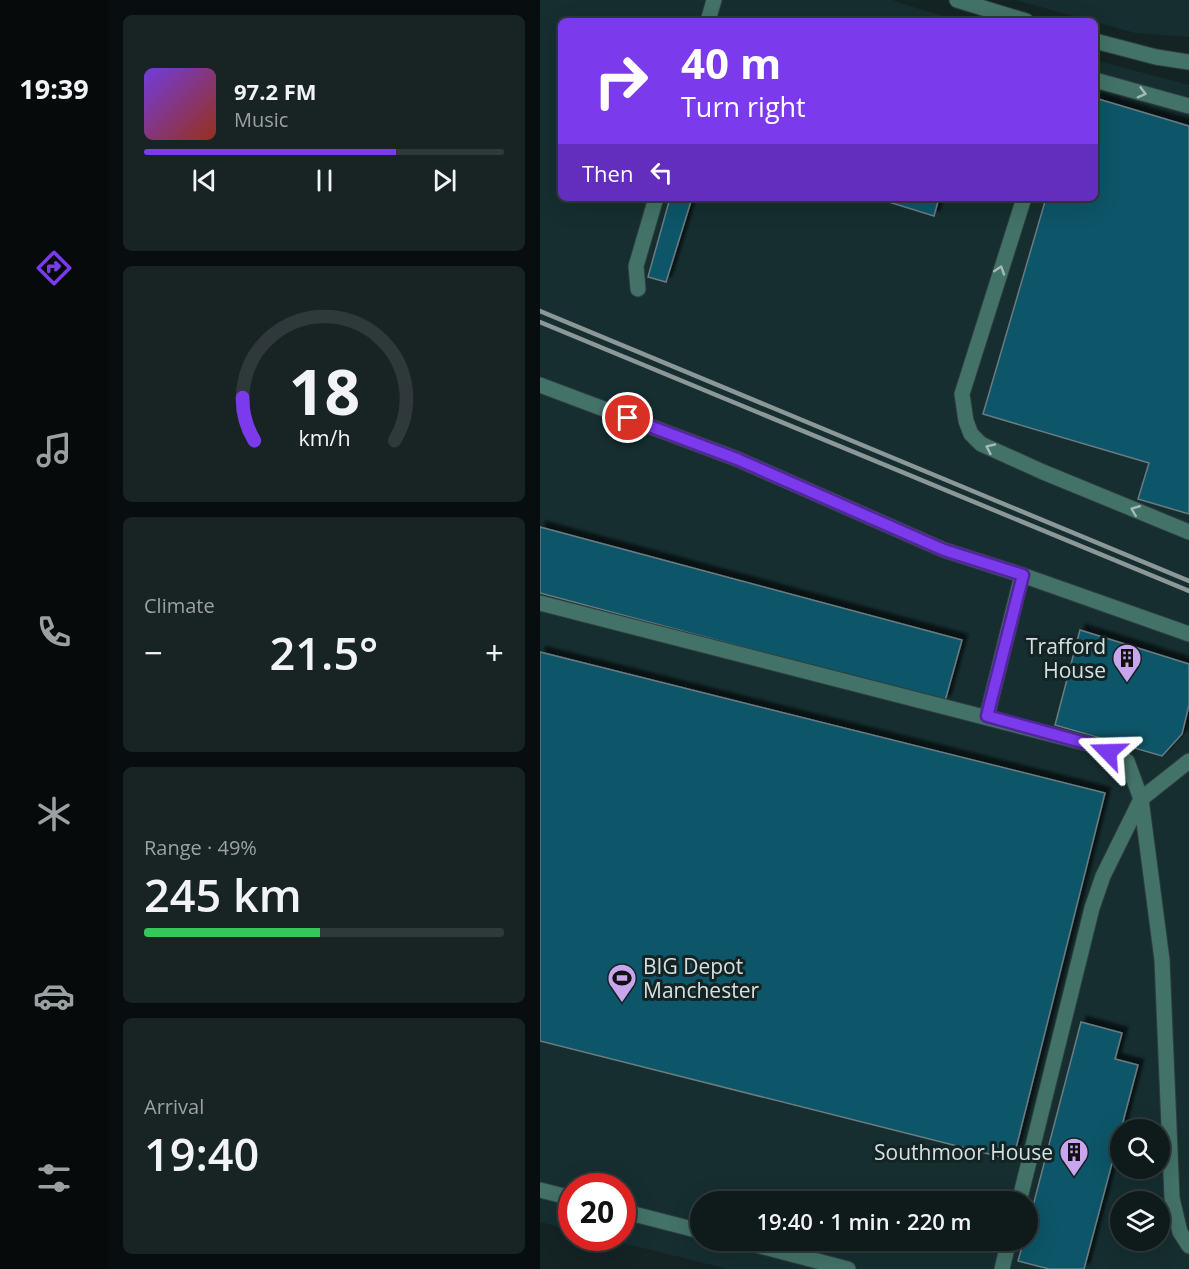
<!DOCTYPE html>
<html lang="en">
<head>
<meta charset="utf-8">
<style>
	body { margin:0; font-family:"Open Sans",sans-serif; background:#182324; color:#f1f3f6; height:100vh; display:flex; flex-direction:column; font-size:22px; white-space:nowrap }
	* { box-sizing:border-box; margin:0 }
	p { font-size:20px; color:#9ba1a3 }
	.icon { flex:none; width:33px; height:33px; fill:none; stroke:currentColor; stroke-width:2; stroke-linecap:round; stroke-linejoin:round }
	.map { position:relative; flex:1; overflow:hidden }
	.sheet { display:flex; flex-direction:column; gap:15px; padding:15px; background:#080e0f; width:432px }
	.sheet>* { flex:none }
	.banner { position:absolute; left:18px; top:18px; width:540px; height:183px; border-radius:9px; box-shadow:0 6px 24px #0002,0 0 0 2px #2f383a; background:#7c3aed; color:#fff; overflow:hidden }
	.buttons { position:absolute; left:570px; top:1119px; display:grid; gap:12px }
	.buttons a { display:grid; place-items:center; width:60px; height:60px; border-radius:50%; background:#0f1a1b; box-shadow:0 6px 24px #0002,0 0 0 2px #2f383a; font-size:30px }
	.speed { position:absolute; left:18px; top:1173px; display:flex; gap:12px; font-size:30px; font-weight:700; text-align:center }
	.speed>* { display:grid; place-content:center; width:78px; height:78px; border-radius:50%; background:#0f1a1b; box-shadow:0 6px 24px #0002,0 0 0 2px #2f383a; line-height:1 }
	.speed .limit { border:9px solid #d22; background:#fff; color:#111 }
	.pin { position:absolute; display:grid; place-items:center; width:51px; height:51px; color:#fff; margin:-26px; border:3px solid #fff; border-radius:50%; box-shadow:0 2px 6px #0007 }
	.me { position:absolute; width:66px; margin:-33px; rotate:292deg; stroke-linejoin:round; filter:drop-shadow(0 0 4px #0008) }
	.turn { display:flex; align-items:center; gap:21px; height:126px; padding:0 24px; font-size:27px }
	.turn .icon { width:78px; height:78px; stroke-width:2.5 }
	.turn b { display:block; font-size:42px; line-height:51px }
	.then { display:flex; align-items:center; height:57px; padding:0 24px; background:#0003; gap:12px; font-size:22px }
	.big { font-size:45px; font-weight:600; line-height:1.1 }
	.sheet .card { flex:1; display:flex; flex-direction:column; justify-content:center; gap:9px; min-width:0; padding:0 21px; border-radius:9px; background:#182324 }
	.sheet .dial { align-items:center; gap:0 }
	.dial svg { height:156px; overflow:visible; fill:none; stroke:#2f383a; stroke-width:7; stroke-linecap:round; text-anchor:middle }
	.dial text { fill:#f1f3f6; stroke:none }
	.song { display:flex; align-items:center; gap:18px }
	.cover { width:72px; height:72px; border-radius:9px; background:linear-gradient(135deg,hsl(260 70% 55%),hsl(10 70% 35%)) }
	.played { height:6px; border-radius:3px; background:linear-gradient(90deg,#7c3aed 70%,#2f383a 70%) }
	.keys { display:flex; justify-content:space-around; direction:ltr }
	.heat { display:flex; justify-content:space-between; align-items:center; font-size:33px; direction:ltr }
	.charge { height:9px; border-radius:4px; background:linear-gradient(90deg,#34c759 49%,#2f383a 0) }
	.trip { position:absolute; left:150px; top:1191px; width:348px; height:60px; border-radius:30px; background:#0f1a1b; box-shadow:0 6px 24px #0002,0 0 0 2px #2f383a; font-weight:600; line-height:60px; text-align:center }
	main { display:flex; flex:1; min-height:0 }
	.tab-bar { display:flex; flex-direction:column; width:108px; justify-content:space-around; align-items:center; background:#060a0b; color:#9ba1a3 }
	.tab-bar .icon { width:42px; height:42px }
	.tab-bar .active { color:#7c3aed }
	.tab-bar b { font-size:27px; color:#f1f3f6 }
	.map>svg:first-child { display:block }
	.built { fill:#162e30; fill-rule:evenodd }
	.building { fill:#0a5467; stroke:#6c7b81; stroke-width:1.5; filter:url(#shadow) }
	.lines { fill:none; stroke-linecap:round; stroke-linejoin:round }
	.minor-casing { stroke:#2f3d3e; stroke-width:17 }
	.minor { stroke:#437268; stroke-width:15 }
	.rail { stroke:#8c9898; stroke-width:4.5 }
	.oneway { stroke:#a3bab6 }
	.route-casing { stroke:#51269a; stroke-width:15 }
	.route { stroke:#7c3aed; stroke-width:10 }
	.labels { text-anchor:middle; dominant-baseline:central; stroke-width:6; stroke-linejoin:round; paint-order:stroke }
	.poi-label { font-size:21px; fill:#d6e0e0; stroke:#142324; text-anchor:end }
</style>
</head>
<body>
<main>
<nav class="tab-bar">
<b>19:39</b>
<svg class="icon active" aria-label="directions" viewBox="0 0 24 24"><path d="M12 3l9 9-9 9-9-9zM9 14v-3h6M13 9l2 2-2 2"/></svg>
<svg class="icon" aria-label="music" viewBox="0 0 24 24"><path d="M9 18V5l10-2v13"/><circle cx="6" cy="18" r="3"/><circle cx="16" cy="16" r="3"/></svg>
<svg class="icon" aria-label="phone" viewBox="0 0 24 24"><path d="M5 4h4l2 5-3 2q2 4 5 5l2-3 5 2v4C11 20 4 13 5 4z"/></svg>
<svg class="icon" aria-label="climate" viewBox="0 0 24 24"><path d="M12 3v18M4 7l16 10M4 17L20 7"/></svg>
<svg class="icon" aria-label="car" viewBox="0 0 24 24"><path d="M5 17H2v-5l4-1 3-4h7l3 4 3 1v5h-3M9 17h6M6 11h13"/><circle cx="7" cy="17" r="2"/><circle cx="17" cy="17" r="2"/></svg>
<svg class="icon" aria-label="filters" viewBox="0 0 24 24"><path d="M4 7h16M4 17h16"/><circle cx="9" cy="7" r="2"/><circle cx="15" cy="17" r="2"/></svg>
</nav>
<section class="sheet">
<div class="card">
<div class="song"><i class="cover"></i><div><b>97.2 FM</b><p>Music</p></div></div>
<div class="played"></div>
<div class="keys"><svg class="icon" aria-label="previous" viewBox="0 0 24 24"><path d="M18 5L8 12l10 7zM5 5v14"/></svg><svg class="icon" aria-label="pause" viewBox="0 0 24 24"><path d="M8 5v14M16 5v14"/></svg><svg class="icon" aria-label="next" viewBox="0 0 24 24"><path d="M6 5l10 7-10 7zM19 5v14"/></svg></div>
</div>
<div class="card dial"><svg viewBox="0 0 100 80">
<path d="M14 69A42 42 0 1 1 86 69"/>
<path d="M14 69A42 42 0 0 1 8 47" stroke="#7c3aed"/>
<text x="50" y="56" font-size="32" font-weight="700">18</text>
<text x="50" y="72" font-size="11">km/h</text>
</svg></div>
<div class="card"><p>Climate</p>
<div class="heat"><a>−</a><b class="big">21.5°</b><a>+</a></div>
</div>
<div class="card"><p>Range · 49%</p><b class="big">245 km</b><div class="charge"></div></div>
<div class="card"><p>Arrival</p><b class="big">19:40</b></div>
</section>
<div class="map">
<svg width="649" height="1269" viewBox="0 0 649 1269">
	<defs>
		<filter id="shadow"><feDropShadow dx="5.5" dy="-5.5" stdDeviation="1.5" flood-color="#0009"/></filter>
	</defs>
	<rect width="100%" height="100%" fill="#142324"/>
	<path class="built" d="M0 0H351L419 21H21V198H555V60L649 85V1269H188L62 1238H82V1186H32L31 1230 0 1222ZM580 1130H620V1168H580ZM160 1202H488V1240H160ZM580 1202H620V1240H580Z
		M475 0H649V37L595 33Z"/>
	<path class="building" d="M555 98 649 126V514L598 499 609 463 443 414 506 198H555Z
		M130 198H152L126 282 108 277Z
		M336 198H399L394 216Z
		M0 527 422 640 405 701 0 593Z
		M540 630 649 664V705L642 734 622 756 515 725Z
		M0 652 565 793 473 1160 0 1041Z
		M541 1022 582 1033 575 1059 598 1065 544 1269H509L478 1261 484 1240H488V1225Z"/>
	<g class="lines">
		<g class="minor-casing">
			<path id="minor" d="M417 0 486 21
				M168 21 174 0
				M555 41 616 57 649 62
				M555 80 649 106
				M484 198 422 394 426 421 431 434 441 444 503 472 649 532
				M98 289 96 266 116 198
				M0 385 197 459 404 550 482 575 649 634
				M0 603 549 744 587 761 601 799 563 876 552 908 479 1202
				M447 716 482 575
				M649 761 601 799 622 960 632 1198 640 1232 649 1246
				M0 1190 32 1198
				M82 1211 160 1231
				M197 1240 308 1269
				M462 1269 469 1240"/>
		</g>
		<use href="#minor" class="minor"/>
		<path class="rail" d="M0 311 649 581
			M0 322 649 591"/>
	</g>
	<defs><path id="oneway-chevron" d="M-2-3.5L2.5 0L-2 3.5" fill="none" stroke-width="1.6" stroke-linecap="round" stroke-linejoin="round" transform="scale(1.5)"/></defs>
	<g class="oneway">
		<use href="#oneway-chevron" transform="translate(602 93) rotate(15)"/>
		<use href="#oneway-chevron" transform="translate(460 270) rotate(-72)"/>
		<use href="#oneway-chevron" transform="translate(450 448) rotate(-155)"/>
		<use href="#oneway-chevron" transform="translate(595 510) rotate(-158)"/>
	</g>
	<g class="lines">
		<g class="route-casing">
			<path id="route" d="M88 418 197 459 404 550 483 575 447 716 549 744 568 752"/>
		</g>
		<use href="#route" class="route"/>
	</g>
	<defs>
		<g id="building-pin" transform="scale(1.5)"><path d="M0 17L-7.5 6A9.5 9.5 0 1 1 7.5 6Z" fill="#c9a5ee" stroke="#142324"/><path d="M-4-6H4V6H1V3H-1V6H-4ZM-2.5-4.3h1.7v1.8h-1.7ZM.8-4.3h1.7v1.8H.8ZM-2.5-1h1.7V.8h-1.7ZM.8-1h1.7V.8H.8Z" fill="#111"/></g>
		<g id="stadium-pin" transform="scale(1.5)"><path d="M0 17L-7.5 6A9.5 9.5 0 1 1 7.5 6Z" fill="#c9a5ee" stroke="#142324"/><path d="M0-5a6.5 5 0 1 0 0 10a6.5 5 0 1 0 0-10ZM-3.5-1.8h7v3.6h-7Z" fill="#111"/></g>
	</defs>
	<g fill-rule="evenodd">
		<use href="#building-pin" x="587" y="658"/>
		<use href="#stadium-pin" x="82" y="978"/>
		<use href="#building-pin" x="534" y="1152"/>
	</g>
	<g class="labels">
		<g class="poi-label">
			<text x="566" y="646">Trafford<tspan x="566" dy="24">House</tspan></text>
			<text x="103" y="966" text-anchor="start">BIG Depot<tspan x="103" dy="24">Manchester</tspan></text>
			<text x="513" y="1152">Southmoor House</text>
		</g>
	</g>
</svg>
<div class="buttons">
<a><svg class="icon" aria-label="search" viewBox="0 0 24 24"><circle cx="10" cy="10" r="6"/><path d="M15 15l6 6"/></svg></a>
<a><svg class="icon" aria-label="layers" viewBox="0 0 24 24"><path d="M12 4l9 5-9 5-9-5zM3 14l9 5 9-5"/></svg></a>
</div>
<div class="speed"><div class="limit">20</div></div>
<div class="pin" style="left:88px;top:418px;background:#d93025"><svg class="icon" aria-label="arrive" viewBox="0 0 24 24"><path d="M6 21V4h12l-3 4 3 4H6"/></svg></div>
<svg class="me" style="left:568px;top:752px" viewBox="-20 -20 40 40"><path d="M0-17L14 15 0 8-14 15z" fill="#7c3aed" stroke="#fff" stroke-width="4"/></svg>
<div class="trip">19:40 · 1 min · 220 m</div>
<div class="banner">
<div class="turn"><svg class="icon" aria-label="right" viewBox="0 0 24 24"><path d="M7 20v-9h11M14 6l5 5-5 5"/></svg><div><b>40 m</b>Turn right</div></div>
<div class="then">Then<svg class="icon" aria-label="left" viewBox="0 0 24 24"><path d="M17 20v-9H6M10 6l-5 5 5 5"/></svg></div>
</div>
</div>
</main>
</body>
</html>
